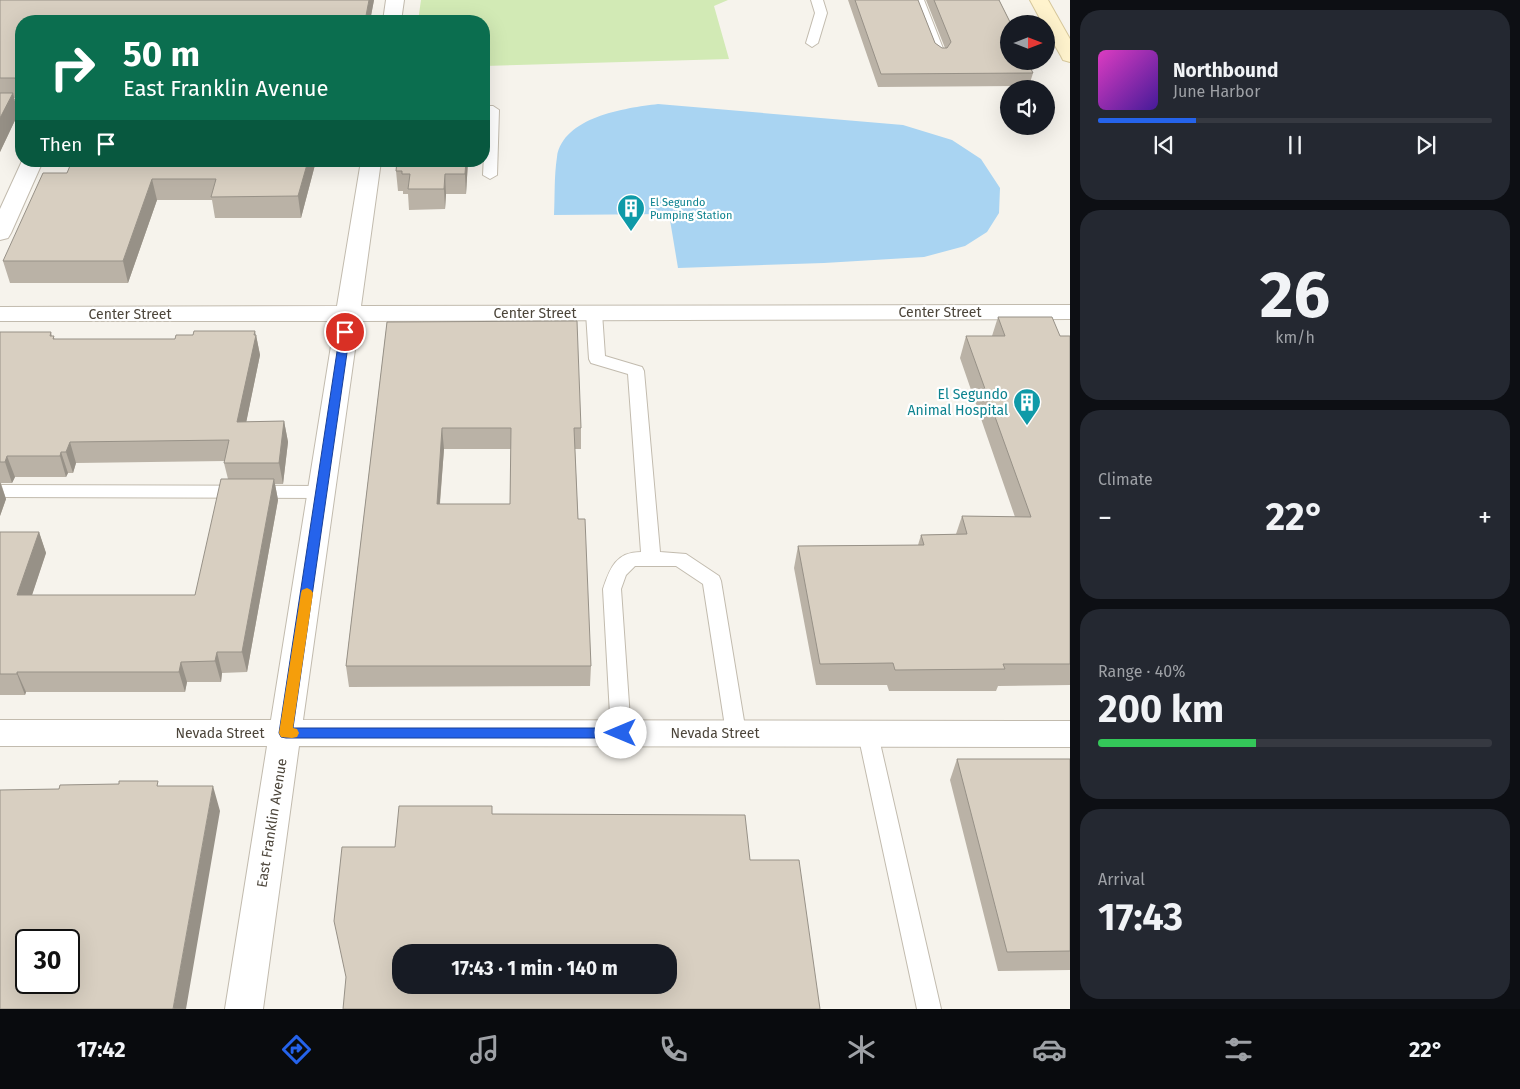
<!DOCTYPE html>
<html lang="en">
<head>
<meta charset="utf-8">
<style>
	body { margin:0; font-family:"Fira Sans",sans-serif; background:#242831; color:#f1f3f6; height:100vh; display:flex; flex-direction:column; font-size:19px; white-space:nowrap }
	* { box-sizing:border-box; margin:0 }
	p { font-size:16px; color:#9ea1a6 }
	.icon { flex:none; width:28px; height:28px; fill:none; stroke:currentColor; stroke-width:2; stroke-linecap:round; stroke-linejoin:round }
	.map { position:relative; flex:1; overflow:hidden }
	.details { display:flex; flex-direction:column; gap:10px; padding:10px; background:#0d0f14; width:450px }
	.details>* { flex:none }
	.hud { position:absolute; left:15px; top:15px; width:475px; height:152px; border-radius:20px; box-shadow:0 5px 20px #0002; background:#0b6e4f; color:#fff; overflow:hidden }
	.needle { width:32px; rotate:90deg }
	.controls { position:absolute; left:1000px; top:15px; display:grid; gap:10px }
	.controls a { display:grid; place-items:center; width:55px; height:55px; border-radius:50%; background:#171b24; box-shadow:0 5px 20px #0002; font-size:25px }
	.speed { position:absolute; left:15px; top:929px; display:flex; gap:10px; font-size:25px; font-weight:700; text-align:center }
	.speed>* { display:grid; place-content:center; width:65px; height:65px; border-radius:50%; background:#171b24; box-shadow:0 5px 20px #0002; line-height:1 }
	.speed .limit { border:2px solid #111; border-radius:8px; background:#fff; color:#111 }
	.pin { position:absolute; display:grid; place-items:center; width:42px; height:42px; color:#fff; margin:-21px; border:2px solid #fff; border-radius:50%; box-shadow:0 1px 5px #0007 }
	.me { position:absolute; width:55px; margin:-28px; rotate:270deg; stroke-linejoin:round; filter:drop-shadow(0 0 4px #0008) }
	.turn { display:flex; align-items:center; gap:18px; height:105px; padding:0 25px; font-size:22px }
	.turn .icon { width:65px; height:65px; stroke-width:2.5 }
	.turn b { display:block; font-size:35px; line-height:42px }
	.then { display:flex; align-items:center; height:48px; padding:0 25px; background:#0003; gap:10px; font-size:19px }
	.big { font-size:38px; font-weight:700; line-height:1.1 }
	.details .tile { flex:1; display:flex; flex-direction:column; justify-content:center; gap:8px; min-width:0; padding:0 18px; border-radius:20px; background:#242831 }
	.details .dial { align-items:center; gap:0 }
	.dial b { font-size:65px; line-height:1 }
	.song { display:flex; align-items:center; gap:15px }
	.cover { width:60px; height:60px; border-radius:8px; background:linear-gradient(135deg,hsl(310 70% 55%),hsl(260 70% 35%)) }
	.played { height:5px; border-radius:2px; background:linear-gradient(90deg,#2563eb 25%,#363941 25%) }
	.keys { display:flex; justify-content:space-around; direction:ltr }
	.heat { display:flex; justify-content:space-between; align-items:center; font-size:28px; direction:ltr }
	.charge { height:8px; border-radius:4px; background:linear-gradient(90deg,#34c759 40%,#363941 0) }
	.trip { position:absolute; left:392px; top:944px; width:285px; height:50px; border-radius:20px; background:#171b24; box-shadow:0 5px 20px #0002; font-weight:700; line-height:50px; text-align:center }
	.tabs { display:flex; height:80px; justify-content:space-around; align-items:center; background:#090b0e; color:#9ea1a6 }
	.tabs .icon { width:35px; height:35px }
	.tabs .on { color:#2563eb }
	.tabs b { font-size:22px; color:#f1f3f6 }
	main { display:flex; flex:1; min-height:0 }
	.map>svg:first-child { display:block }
	.green { fill:#d2eab5 }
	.water { fill:#a9d4f2 }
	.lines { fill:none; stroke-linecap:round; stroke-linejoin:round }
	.service-casing { stroke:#c2bbae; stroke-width:2 }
	.minor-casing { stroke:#c2bbae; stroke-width:2 }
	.secondary-casing { stroke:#d6c79b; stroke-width:2 }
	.service { fill:#fff; fill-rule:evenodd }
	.minor { fill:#fff; fill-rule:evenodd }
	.secondary { fill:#fff3cd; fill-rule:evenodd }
	.wall { fill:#bab2a6; fill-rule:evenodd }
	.shaded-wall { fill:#979187 }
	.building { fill:#d8cfc1; stroke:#979187; fill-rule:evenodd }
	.route { fill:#2563eb; stroke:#184099 }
	.slow { fill:#f59e0b }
	.labels { text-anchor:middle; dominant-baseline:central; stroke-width:4.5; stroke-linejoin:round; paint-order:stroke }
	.far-culture-label { font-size:11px; fill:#0d838f; stroke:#fff; text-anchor:start }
	.street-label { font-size:14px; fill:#4b4439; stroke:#fff }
	.culture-label { font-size:14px; fill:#0d838f; stroke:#fff; text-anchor:end }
</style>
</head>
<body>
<main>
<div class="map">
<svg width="1070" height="1009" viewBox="0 0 1070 1009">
	<rect width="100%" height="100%" fill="#f6f3ec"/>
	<path class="green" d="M421 0H728L714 6 729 59 484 66V21H418Z"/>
	<path class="water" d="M658 104 903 125 952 140 981 159 1000 188 999 213 987 232 965 246 924 257 824 263 678 268 669 214 554 215C555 196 554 176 557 157 563 117 625 108 658 104Z"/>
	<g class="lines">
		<g class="service-casing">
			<path id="service" d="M811 0H823L827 13 818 43 812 47 806 43 815 13Z
				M912 0H924L946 56 944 59 940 60 934 56Z
				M484 106H493L499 110 497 175 490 179 483 175 486 114H484Z
				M594 308 599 310 602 313 605 356 642 367 644 371 660 552 686 554 719 576 721 581 746 733 743 739 736 741 729 739 726 733 703 584 676 566H635L626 575 621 589 631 733 628 739 621 741 614 739 611 733 603 589C610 568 616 552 641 552L628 374 591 363 589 359 586 313 589 310Z
				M0 485 322 486 328 488 331 492 328 496 322 498 0 497Z
				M868 726 875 728 878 734 941 1009H917L858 734 861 728Z"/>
		</g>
		<g class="minor-casing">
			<path id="minor" d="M386 0H404L401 21H383Z
				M0 100H21V112H0Z
				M22 161H43L11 233 8 238 0 240V209Z
				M361 161H381L361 306 1070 305V319L359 321 303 720 1070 721V747L299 746 263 1009H225L267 746H0V720H271L335 321H0V307L337 306Z"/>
		</g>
		<g class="secondary-casing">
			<path id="secondary" d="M1030 0H1048L1070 39V62L1063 60 1061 56 1046 30V24H1043Z"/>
		</g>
		<use href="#service" class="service"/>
		<use href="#minor" class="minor"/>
		<use href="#secondary" class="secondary"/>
	</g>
	<path class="wall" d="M0 0H374L370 21H21V99V98H14L18 114 0 152Z
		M848 0H918L935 43 942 48H945L926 0H999L1032 65 1031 69 1033 73 1029 86 878 87Z
		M316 161 301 218H215L212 200H157L128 283H10L3 261 67 173Z
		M397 161H468L466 194H446L445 209 409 210 408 194H403V191H398L396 171Z
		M998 317 1060 336H1070V685L998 686 996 691H889L887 685H816L794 568 798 546 918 545 921 535 956 534 962 516 1015 517 960 358 966 336H992Z
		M387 322 581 428V449H575L578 519 591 666 590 686 349 687 346 666ZM444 449H511L510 504H440Z
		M0 332H51L52 336 55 339H175L256 335 260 355 246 422 284 421 288 442 283 484H275L278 500 247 672 222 673 221 682H187L185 692H26L25 695H0V532H39L46 553 32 595H195L228 479 224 463 225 461 76 463 73 473H68L66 477H15L12 483H1L6 499 0 516Z
		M957 759H1070V970L998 971 950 780Z"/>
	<path class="shaded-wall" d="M369 0H374L370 21H365Z
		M21 76V99L17 84Z
		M13 93 18 114 0 152V118Z
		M308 161H316L301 218 298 196Z
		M466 161H468L466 194 465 174Z
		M445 174 446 194 445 209 444 189Z
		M152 179 157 200 128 283 123 261Z
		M255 331 256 337V335L260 355 242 443 237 422Z
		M284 421 288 442 283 484 279 463Z
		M442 428 444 449 438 525 437 504Z
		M70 442 76 463 73 473 66 452Z
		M61 452 68 473 66 477 60 456Z
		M7 456 15 477 12 483 5 462Z
		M274 479 278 500 247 672 242 652Z
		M0 482 6 499 0 516Z
		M39 532 46 553 25 616 17 595Z
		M217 652 222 673 221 682 215 661Z
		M181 662 187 682 185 692 179 672Z
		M17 672 26 692 25 695 17 674Z
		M213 786 220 811 186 1009H173Z"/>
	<path class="building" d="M0 0H369L365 21H21V76L17 84 15 78H0Z
		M855 0H918L935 43 942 48H947L951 42 934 0H999L1011 24H1009V61H1030L1032 65H1029L1033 73 881 74Z
		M0 93H13L0 118Z
		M72 161H308L298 196 211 197 216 179H152L123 261H3L43 173H67Z
		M397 161H466L465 174H445L444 189H408L410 174H402V171H396Z
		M998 317H1052L1060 336H1070V664H1003L1005 669 895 670 893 663 820 664 798 546 924 545 921 535 967 534 962 516 1031 517 966 336H1005Z
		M577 321 581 428H574L578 519H585L591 666H346L387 322ZM442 428H511L510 504H437Z
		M194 331H255L254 335H256L237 422 284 421 279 463H224L229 440 70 442 66 452H61L60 456H7L5 462H0V332H51L50 336H54L53 339H175L176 335H193Z
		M221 479H274L242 652H217L215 661 181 662 179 672H17V674H0V532H39L17 595H195Z
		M957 759H1070V951L1007 952Z
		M119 781H158L157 786H213L173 1009H0V790L59 789 60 785 119 784ZM26 940H69V982H26Z
		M399 806H492V814L745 815 750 860H799L820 1009H343L346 977 334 921 342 847H395ZM401 952H669V985H401Z"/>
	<path class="route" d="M345 329 350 332 293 728H621L626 729 628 733 626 737 621 738H286L281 737 279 733 340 332Z"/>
	<path class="slow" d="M307 588 311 590 313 593 293 728 297 729 299 733 297 737 292 738 281 737 279 733 301 593 302 590Z"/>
	<defs>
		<g id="building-pin" transform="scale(1.4375)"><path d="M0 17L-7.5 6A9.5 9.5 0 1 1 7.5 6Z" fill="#0f9aa8" stroke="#fff"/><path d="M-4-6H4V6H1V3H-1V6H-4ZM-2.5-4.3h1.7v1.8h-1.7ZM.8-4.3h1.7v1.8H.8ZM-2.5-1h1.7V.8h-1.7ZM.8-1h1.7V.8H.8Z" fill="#fff"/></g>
	</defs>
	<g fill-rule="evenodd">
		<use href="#building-pin" x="631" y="208"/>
		<use href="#building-pin" x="1027" y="402"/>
	</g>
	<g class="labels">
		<g class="far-culture-label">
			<text x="650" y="202">El Segundo<tspan x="650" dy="13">Pumping Station</tspan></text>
		</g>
		<g class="street-label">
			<text x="940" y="312">Center Street</text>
			<text x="535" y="313">Center Street</text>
			<text x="130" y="314">Center Street</text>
			<text x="220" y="733">Nevada Street</text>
			<text x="715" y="733">Nevada Street</text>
			<text transform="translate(272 823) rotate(-81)">East Franklin Avenue</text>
		</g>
		<g class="culture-label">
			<text x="1008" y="394">El Segundo<tspan x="1008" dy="16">Animal Hospital</tspan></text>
		</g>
	</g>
</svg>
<div class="controls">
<a><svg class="needle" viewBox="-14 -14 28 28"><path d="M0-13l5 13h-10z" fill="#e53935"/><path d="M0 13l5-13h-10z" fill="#9ea1a6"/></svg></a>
<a><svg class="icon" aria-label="sound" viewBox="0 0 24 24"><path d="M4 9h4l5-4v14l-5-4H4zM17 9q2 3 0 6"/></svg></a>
</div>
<div class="speed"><div class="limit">30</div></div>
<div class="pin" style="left:345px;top:332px;background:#d93025"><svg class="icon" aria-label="arrive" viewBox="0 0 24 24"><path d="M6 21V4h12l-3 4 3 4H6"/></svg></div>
<svg class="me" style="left:621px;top:733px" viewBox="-20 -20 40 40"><circle r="19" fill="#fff"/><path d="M0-13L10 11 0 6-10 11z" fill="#2563eb"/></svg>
<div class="trip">17:43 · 1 min · 140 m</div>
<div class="hud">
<div class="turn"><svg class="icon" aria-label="right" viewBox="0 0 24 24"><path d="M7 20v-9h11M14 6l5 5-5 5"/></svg><div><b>50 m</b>East Franklin Avenue</div></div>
<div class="then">Then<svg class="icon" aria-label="arrive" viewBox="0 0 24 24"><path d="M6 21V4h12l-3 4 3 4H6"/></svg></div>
</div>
</div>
<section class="details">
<div class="tile">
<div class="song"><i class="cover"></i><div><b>Northbound</b><p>June Harbor</p></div></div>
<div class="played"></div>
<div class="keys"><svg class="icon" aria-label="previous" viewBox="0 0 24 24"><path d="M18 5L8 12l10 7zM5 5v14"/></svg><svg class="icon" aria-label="pause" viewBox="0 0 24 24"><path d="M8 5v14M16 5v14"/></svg><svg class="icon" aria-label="next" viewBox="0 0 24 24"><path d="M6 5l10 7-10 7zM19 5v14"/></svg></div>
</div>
<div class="tile dial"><b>26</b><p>km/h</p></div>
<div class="tile"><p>Climate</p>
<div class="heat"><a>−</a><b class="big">22°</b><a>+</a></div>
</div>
<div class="tile"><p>Range · 40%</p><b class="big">200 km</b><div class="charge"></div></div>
<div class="tile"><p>Arrival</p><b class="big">17:43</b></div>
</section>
</main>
<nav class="tabs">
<b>17:42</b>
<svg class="icon on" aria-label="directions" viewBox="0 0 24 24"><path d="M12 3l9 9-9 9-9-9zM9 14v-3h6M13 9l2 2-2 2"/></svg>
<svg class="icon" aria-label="music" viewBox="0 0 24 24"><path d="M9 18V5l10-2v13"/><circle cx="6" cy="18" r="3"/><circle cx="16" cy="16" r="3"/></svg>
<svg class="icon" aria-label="phone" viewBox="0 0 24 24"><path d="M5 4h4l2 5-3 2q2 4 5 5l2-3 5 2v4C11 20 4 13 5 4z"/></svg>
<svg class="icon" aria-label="climate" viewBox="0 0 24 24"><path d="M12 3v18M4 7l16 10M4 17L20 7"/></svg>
<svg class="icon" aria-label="car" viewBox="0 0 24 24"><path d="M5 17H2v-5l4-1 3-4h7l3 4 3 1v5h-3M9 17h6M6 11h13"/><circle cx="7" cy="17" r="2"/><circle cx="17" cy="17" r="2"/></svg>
<svg class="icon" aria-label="filters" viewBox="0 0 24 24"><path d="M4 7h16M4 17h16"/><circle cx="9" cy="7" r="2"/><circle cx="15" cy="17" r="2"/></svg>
<b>22°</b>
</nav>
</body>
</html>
